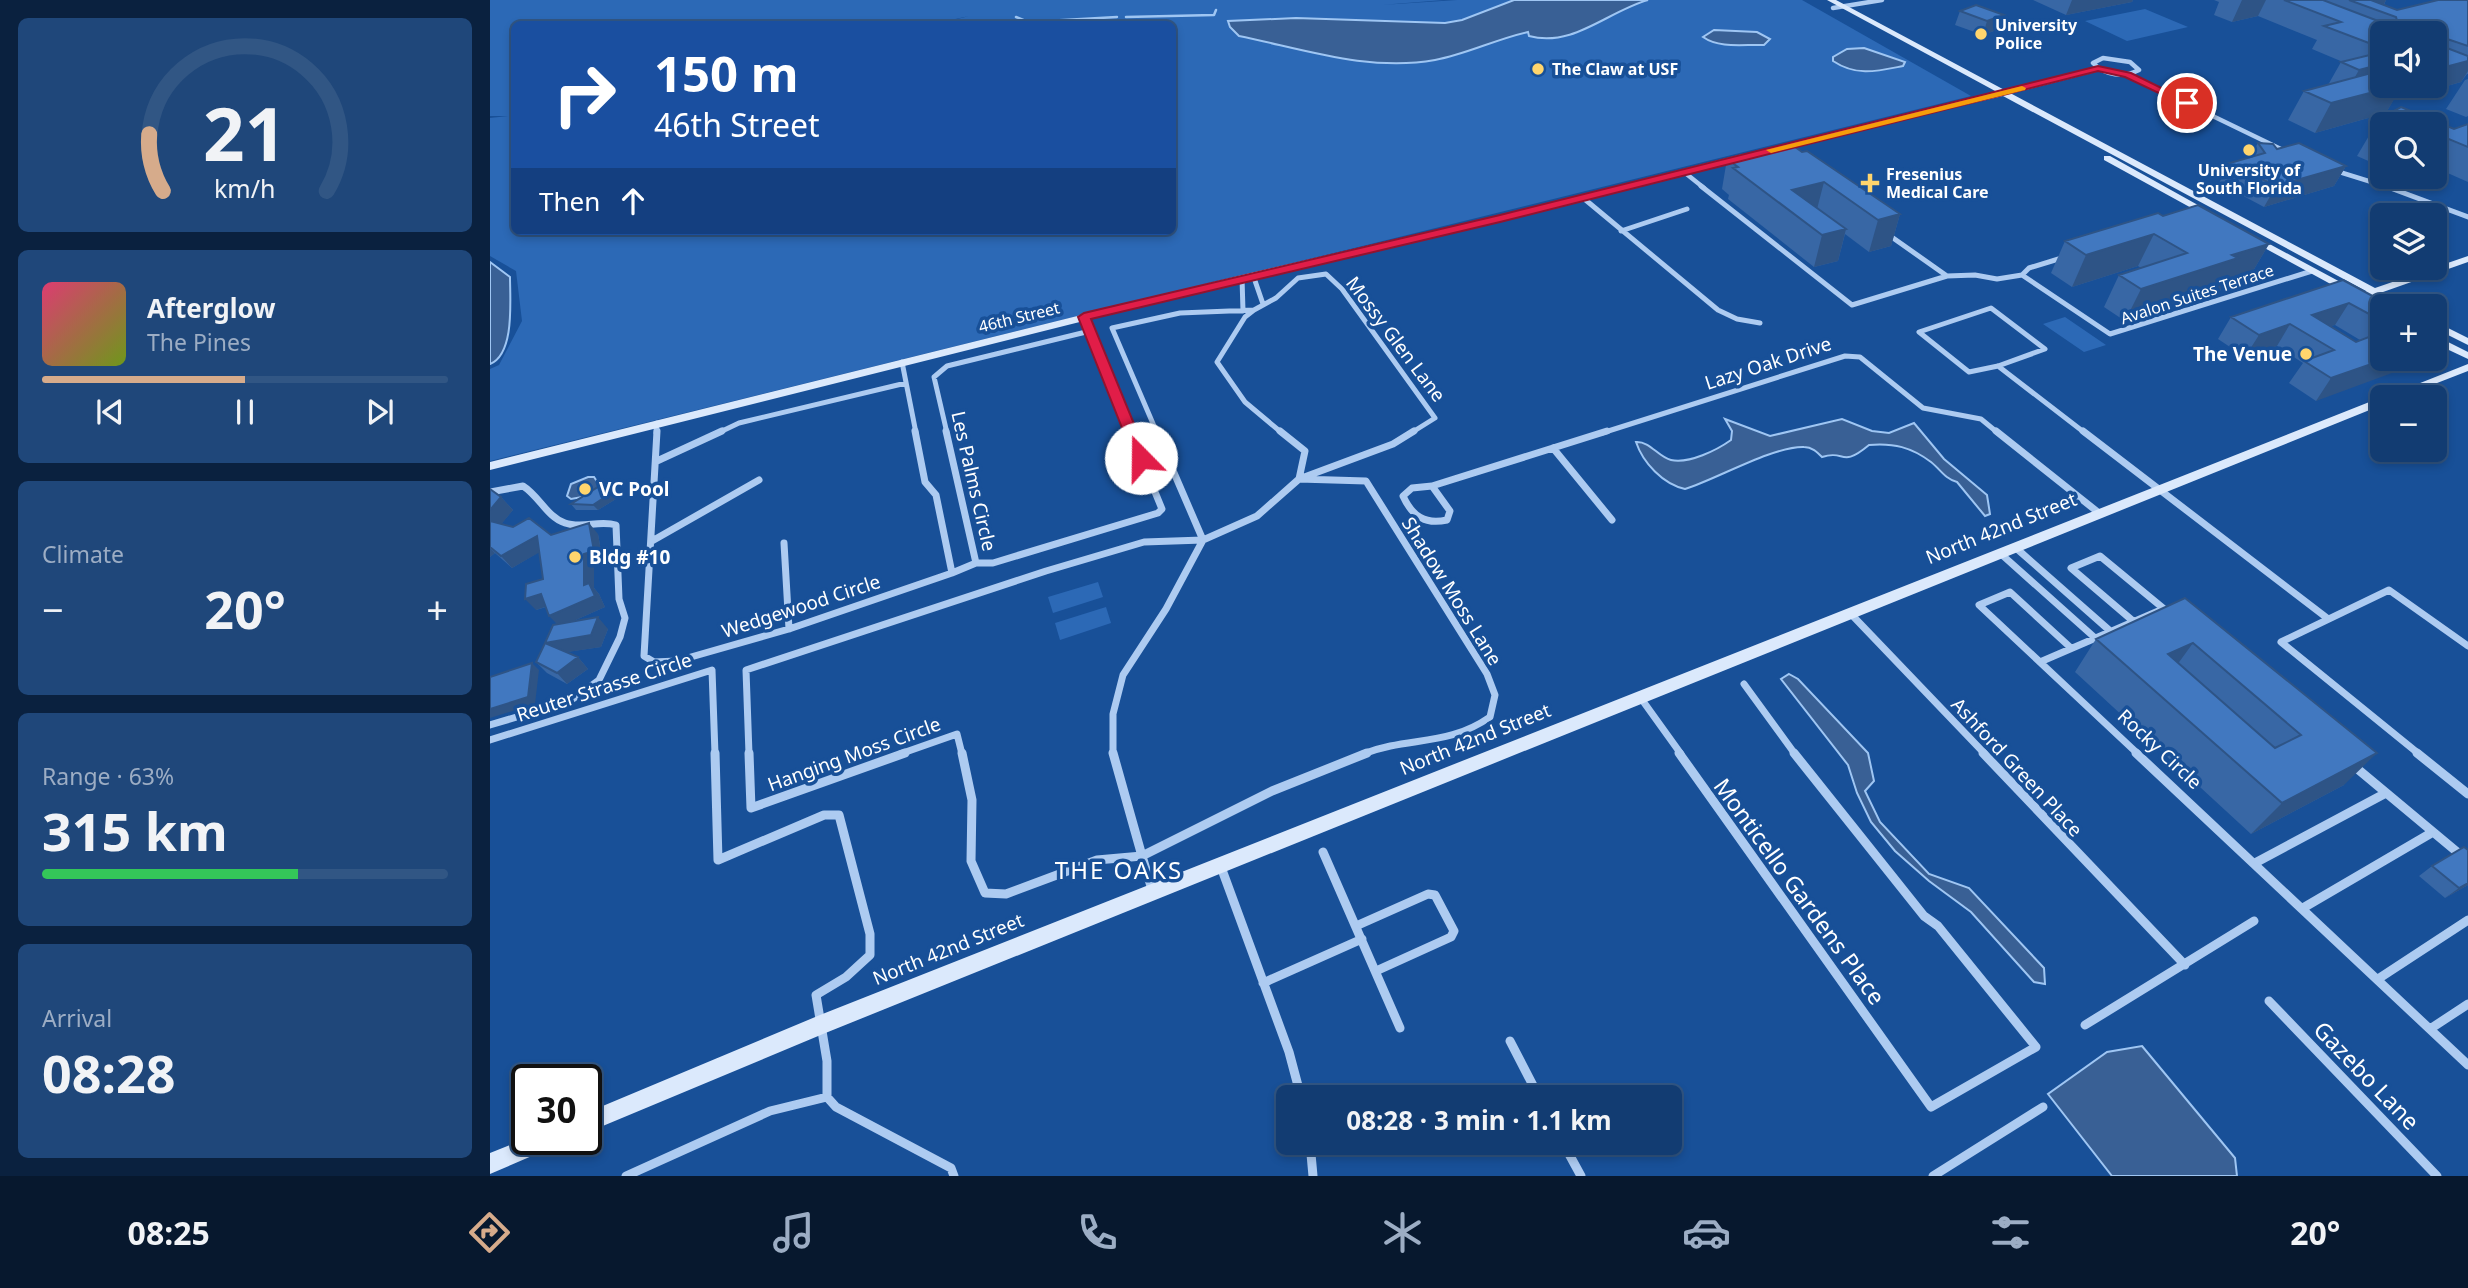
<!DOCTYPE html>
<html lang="en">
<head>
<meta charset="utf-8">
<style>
	body { margin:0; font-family:"Noto Sans",sans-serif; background:#1f477a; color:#f1f3f6; height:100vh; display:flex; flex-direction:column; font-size:26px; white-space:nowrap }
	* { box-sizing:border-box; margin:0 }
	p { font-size:23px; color:#9cadc4 }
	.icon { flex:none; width:38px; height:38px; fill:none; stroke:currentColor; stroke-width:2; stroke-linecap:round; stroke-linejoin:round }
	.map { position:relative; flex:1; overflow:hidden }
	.sheet { display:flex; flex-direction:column; gap:18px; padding:18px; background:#0a213f; width:490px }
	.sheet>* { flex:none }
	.guide { position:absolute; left:21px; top:21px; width:665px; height:214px; border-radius:10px; box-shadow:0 4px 10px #0003,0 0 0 2px #315684; background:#1a4fa0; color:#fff; overflow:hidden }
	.tools { position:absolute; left:1880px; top:21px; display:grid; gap:14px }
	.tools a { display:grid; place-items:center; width:77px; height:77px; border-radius:10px; background:#123c72; box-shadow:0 4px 10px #0003,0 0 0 2px #315684; font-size:35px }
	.speed { position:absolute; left:21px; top:1064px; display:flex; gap:14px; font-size:35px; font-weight:700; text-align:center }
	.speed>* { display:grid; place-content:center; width:91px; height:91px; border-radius:50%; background:#123c72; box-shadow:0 4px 10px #0003,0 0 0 2px #315684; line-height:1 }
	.speed .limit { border:4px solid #111; border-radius:10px; background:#fff; color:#111 }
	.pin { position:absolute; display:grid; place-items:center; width:60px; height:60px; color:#fff; margin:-30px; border:4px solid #fff; border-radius:50%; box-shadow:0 2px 7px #0007 }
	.me { position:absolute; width:77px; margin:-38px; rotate:338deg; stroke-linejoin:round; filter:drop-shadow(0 0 5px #0008) }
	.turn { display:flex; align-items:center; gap:24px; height:147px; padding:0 28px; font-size:32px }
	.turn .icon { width:91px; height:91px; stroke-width:2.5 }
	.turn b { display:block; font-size:49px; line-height:60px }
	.then { display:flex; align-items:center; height:66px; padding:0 28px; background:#0003; gap:14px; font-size:26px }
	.big { font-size:52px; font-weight:700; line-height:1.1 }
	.sheet .card { flex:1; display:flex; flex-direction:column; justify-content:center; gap:10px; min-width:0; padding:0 24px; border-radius:10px; background:#1f477a }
	.sheet .dial { align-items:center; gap:0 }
	.dial svg { height:182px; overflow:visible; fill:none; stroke:#315684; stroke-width:7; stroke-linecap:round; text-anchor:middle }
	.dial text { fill:#f1f3f6; stroke:none }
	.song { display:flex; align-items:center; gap:21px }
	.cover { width:84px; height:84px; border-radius:10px; background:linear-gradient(135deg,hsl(340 70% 55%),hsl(80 70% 35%)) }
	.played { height:7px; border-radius:4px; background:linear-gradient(90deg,#d6ab8b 50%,#315684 50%) }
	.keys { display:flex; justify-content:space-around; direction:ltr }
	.heat { display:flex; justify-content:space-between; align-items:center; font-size:38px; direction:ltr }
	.charge { height:10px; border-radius:5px; background:linear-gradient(90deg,#34c759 63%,#315684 0) }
	.trip { position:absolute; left:786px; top:1085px; width:406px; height:70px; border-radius:10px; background:#123c72; box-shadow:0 4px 10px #0003,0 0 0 2px #315684; font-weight:700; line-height:70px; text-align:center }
	.dock { display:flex; height:112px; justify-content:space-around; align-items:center; background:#07182e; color:#9cadc4 }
	.dock .icon { width:49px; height:49px }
	.dock .active { color:#d6ab8b }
	.dock b { font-size:32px; color:#f1f3f6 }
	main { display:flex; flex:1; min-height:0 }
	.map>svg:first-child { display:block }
	.green { fill:#2c69b6; fill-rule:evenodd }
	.water { fill:#396095; stroke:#9fc6f3; stroke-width:2 }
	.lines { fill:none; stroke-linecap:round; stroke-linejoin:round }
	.stream { stroke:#9fc6f3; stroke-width:2.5 }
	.street-far3 { stroke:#adcbf1; stroke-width:4.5 }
	.street-far2 { stroke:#adcbf1; stroke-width:5 }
	.street-far1 { stroke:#adcbf1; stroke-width:7 }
	.street { stroke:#adcbf1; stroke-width:9 }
	.secondary { fill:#dbe9fc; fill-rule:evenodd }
	.wall { fill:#3867a5; fill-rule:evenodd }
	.shaded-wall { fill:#2e5486 }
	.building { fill:#4178c0; stroke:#2e5486; stroke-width:2; fill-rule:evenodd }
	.route { fill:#e11d48; stroke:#92132f; stroke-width:2 }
	.slow { fill:#f59e0b }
	.poi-dot { fill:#ffd56d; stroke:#185098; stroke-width:2.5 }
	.labels { text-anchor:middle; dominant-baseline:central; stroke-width:7; stroke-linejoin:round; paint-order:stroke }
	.far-poi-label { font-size:16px; font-weight:bold; fill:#fff; stroke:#185098; text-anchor:start }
	.far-street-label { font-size:16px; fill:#fff; stroke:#185098 }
	.street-label { font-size:19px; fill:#fff; stroke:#185098 }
	.poi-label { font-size:19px; font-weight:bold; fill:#fff; stroke:#185098; text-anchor:start }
	.near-street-label { font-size:23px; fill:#fff; stroke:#185098 }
	.near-neighbourhood-label { font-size:24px; letter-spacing:2px; fill:#fff; stroke:#185098 }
</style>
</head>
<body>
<main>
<section class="sheet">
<div class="card dial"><svg viewBox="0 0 100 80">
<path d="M14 69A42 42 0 1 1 86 69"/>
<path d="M14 69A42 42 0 0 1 8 44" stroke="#d6ab8b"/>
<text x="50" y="56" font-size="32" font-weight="700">21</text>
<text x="50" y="72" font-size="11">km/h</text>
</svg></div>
<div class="card">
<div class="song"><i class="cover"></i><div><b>Afterglow</b><p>The Pines</p></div></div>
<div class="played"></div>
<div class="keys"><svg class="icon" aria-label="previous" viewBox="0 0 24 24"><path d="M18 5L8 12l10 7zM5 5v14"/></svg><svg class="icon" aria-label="pause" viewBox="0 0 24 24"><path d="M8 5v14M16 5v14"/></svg><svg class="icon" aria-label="next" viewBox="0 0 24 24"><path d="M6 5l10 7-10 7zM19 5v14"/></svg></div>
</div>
<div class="card"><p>Climate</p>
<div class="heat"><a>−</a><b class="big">20°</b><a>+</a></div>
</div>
<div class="card"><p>Range · 63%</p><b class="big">315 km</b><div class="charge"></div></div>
<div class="card"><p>Arrival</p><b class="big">08:28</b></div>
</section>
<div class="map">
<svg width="1978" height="1176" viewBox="0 0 1978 1176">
	<rect width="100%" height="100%" fill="#185098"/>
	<path class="green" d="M0 0H954L891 5 967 0H1312L1481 96 0 461V369L9 365 32 321 26 271 0 256V118L18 116H0ZM479 16 448 24H682V231H24V24H443Z
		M1655 9 1698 27 1637 41 1595 21Z
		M1575 317 1616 345 1594 352 1553 324Z
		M608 582 613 597 563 613 558 597Z
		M616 607 621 623 570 640 565 623Z"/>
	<path class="water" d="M1024 0H1158C1118 11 1083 48 1039 36L1038 32C1006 39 977 54 945 60 879 72 813 49 749 36L740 27 738 21 806 18 955 23 972 20Z
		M1224 30 1267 32 1280 39 1274 45C1255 44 1230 49 1213 37Z
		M1374 48 1415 62 1413 66C1388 71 1367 77 1343 61V57L1357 49Z
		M0 262 20 277C20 300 25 354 0 364Z
		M1235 419 1280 436 1352 419 1382 431 1399 433 1424 423 1454 459 1497 495 1500 514 1495 516 1467 482C1455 479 1450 469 1441 462 1421 447 1404 443 1379 445 1350 469 1356 449 1332 457 1327 452 1322 447 1314 447 1283 446 1225 480 1195 489 1173 484 1153 463 1146 442 1160 441 1168 457 1181 460 1199 464 1227 450 1241 440L1242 431Z
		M98 477H104L114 492 101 500 92 497 81 499 77 496 81 484Z
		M1299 674 1308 679 1378 753 1384 781 1375 791 1390 822 1439 874 1479 888 1554 968 1555 984 1544 982 1481 912 1439 881 1405 851 1381 822 1367 793 1358 765 1291 679Z
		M1652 1046 1745 1158 1747 1176H1622L1558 1094 1617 1052Z"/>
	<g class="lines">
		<path class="stream" d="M526 17 538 22 627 17
			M636 17 724 15 726 10"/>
		<path class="street-far3" d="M1343 8 1392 0
			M1613 58 1640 62 1649 70C1633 78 1616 76 1603 63Z
			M1638 75 1797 152
			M1515 93 1608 69
			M1843 170 1901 188
			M1194 172 1214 188"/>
		<path class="street-far2" d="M1211 186 1362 305 1457 276
			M1895 186 1978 217
			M1092 197 1228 310 1247 319 1270 323
			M1131 231 1197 209
			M1396 233 1457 276 1485 275 1507 279 1532 275 1539 268 1575 257
			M763 275 773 304
			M1532 275 1620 334 1822 271
			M752 278 753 311
			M1501 308 1555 349 1508 366 1479 372 1429 332Z
			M764 310 755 317 727 362 755 402 792 433
			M412 362 426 433
			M1508 366 1595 433
			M166 433 167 423
			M228 433 249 423 416 383
			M457 433 444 377 457 366 596 332 600 333 641 433
			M667 433 622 328 690 313 764 310 786 298 808 278 836 274 852 289 945 418 921 433
			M1112 433 1355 356 1370 357 1433 408 1491 419 1508 433"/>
		<path class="street-far1" d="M167 431 154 656 164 662 187 661 299 629 462 573 446 495 435 482 425 431
			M456 431 486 563H503L668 513 672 509 640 431
			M666 431 713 540
			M790 431 815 451 809 479
			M1506 431 1609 513
			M1593 431 1837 618
			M1063 448 1122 520
			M167 461 232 431
			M809 479 876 481 997 674 1005 695 1000 717C957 747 919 736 873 754
			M809 479 903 444 924 431
			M942 486 960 511 957 520C935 525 922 516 913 496L922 488Z
			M942 486 1117 431
			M0 492 33 486C49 496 57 517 75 523 92 529 109 520 126 525L129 599 135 618 130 637 109 680 80 701 0 725
			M713 540 767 516 809 479
			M162 541 269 480
			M294 543 299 629
			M1526 548 1619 630
			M1511 554 1604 637
			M462 573 486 563
			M1360 613 1495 754
			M1643 621 1581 568 1610 556 1679 613
			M1581 648 1520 592 1489 605 1648 754
			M1550 662 1673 609
			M1254 684 1305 754
			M1150 697 1191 754
			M0 740 222 670 225 754
			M259 754 256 670 556 571 654 542 713 540
			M410 754 467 734 472 754
			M623 754V714L633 675 676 609 713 540
			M1929 754 1791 642 1899 590 1978 646"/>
		<path class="street" d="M225 753 228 860 334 815H349L380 934V955L356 977 326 995 337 1061V1097L346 1107 461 1168 464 1176
			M259 753 261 808 415 753
			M472 753 482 800 481 861 495 893 516 894 607 860 652 856
			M623 753 652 856
			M1189 753 1441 1107 1546 1047 1448 926 1434 916 1304 753
			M1493 753 1695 965
			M1646 753 1978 1065
			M1927 753 1978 794
			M1864 766 1978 861
			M833 852 910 1028
			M652 856 663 893
			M652 856 782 791 877 753
			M1765 863 1896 793
			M731 867 799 1052 811 1097
			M1813 908 1943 832
			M866 926 938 894 945 895 964 931 961 937 886 971
			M1888 979 1978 920
			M773 983 872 939
			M1779 1001 1947 1176
			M1595 1025 1764 921
			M1940 1029 1978 1004
			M1020 1041 1049 1097
			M820 1143 823 1176
			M1073 1143 1091 1176
			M136 1176 280 1111 337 1097
			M1443 1176 1553 1107"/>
		<path class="secondary" d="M1337 0H1346L1885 288 1978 256V262L1893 292 1916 306C1899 307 1892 296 1876 295V291L1513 96 1283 151V147L1507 92Z
			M1253 154 1257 157 1256 159 1010 221 753 281 0 470V462L752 275 1010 215Z
			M1614 156H1620L1724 214 1716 216 1614 160Z
			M1761 234 1895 306H1892V312L1758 239V235Z
			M1944 321 1978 338V345L1944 328Z
			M1944 335 1978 352V359L1944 343Z
			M1978 364V371L1911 397H1895Z
			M1892 397V405L333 1034 96 1133V1113L330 1015Z
			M37 1138 68 1139 65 1146 0 1174V1153Z"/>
	</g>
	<path class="wall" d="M1543 0H1643L1642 2 1576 15Z
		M1724 0H1896L1894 5 1907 10 1978 0V74H1977L1971 82 1922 96 1909 90 1896 113 1825 133 1798 120 1814 91 1838 85 1851 62H1853L1822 49 1827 40 1768 16 1742 22 1724 15 1729 2ZM1892 33H1944V86H1892Z
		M1486 5 1509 29 1493 35 1465 25 1470 11Z
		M1978 79V116L1976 117 1956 109 1975 80Z
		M1911 107 1964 129 1978 124V182L1944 167V124H1892V167L1867 156 1883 129 1894 116Z
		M1768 143 1787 149 1856 166 1844 186 1774 207 1729 183 1740 163 1760 157Z
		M1312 152 1410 214 1401 246 1379 252 1355 234 1348 261 1324 267 1238 199 1239 195 1232 189 1237 159Z
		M1673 216 1779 244 1760 276 1733 284 1730 291 1635 321 1614 307 1629 275 1651 268 1648 266 1582 287 1561 273 1575 241Z
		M1853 280 1892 306V359L1826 401 1799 383 1813 363 1787 346 1755 357 1728 339 1741 317ZM1845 325 1870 340 1866 342 1840 326Z
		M0 489 11 497 23 510 11 524 61 535 108 534 113 562 104 565V588L109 594 115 607 81 622 118 629 111 647 76 652 88 657 98 669 77 684 57 673 46 662 67 624 56 607 46 610 53 579 49 552 22 568 5 553 0 557Z
		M126 499 108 510H86L81 504Z
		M1695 598 1854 785 1761 834 1585 672 1606 639Z
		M1978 850V885L1955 898 1929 876 1942 866Z"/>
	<path class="shaded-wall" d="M1582 0H1643L1642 2 1576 15Z
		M1752 0H1776L1768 16 1742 22Z
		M1865 0H1896L1893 6Z
		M1514 15 1509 29 1493 35 1497 21Z
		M1978 61V71L1971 82 1922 96 1928 86H1944V70Z
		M1892 64V84L1855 94 1869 70Z
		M1907 86H1912L1896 113 1825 133 1841 103Z
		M1954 137 1944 152V140Z
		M1856 166 1844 186 1774 207 1786 186Z
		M1334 182 1326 213 1302 190Z
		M1410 214 1401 246 1379 252 1388 220Z
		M1356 229 1348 261 1324 267 1332 235Z
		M1664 234 1648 266 1582 287 1596 255Z
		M1779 244 1760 276 1733 284 1730 291 1635 321 1651 289 1742 255Z
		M1859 303 1845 325 1817 334 1822 315Z
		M1800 324 1787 346 1755 357 1769 335Z
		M1957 337 1944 354V341Z
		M1896 359H1940L1826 401 1841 378Z
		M121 493 126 499 108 510 103 505Z
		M11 497 23 510 9 527 0 529V510Z
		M99 523 108 534 113 562 104 565V588L109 594 115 607 70 627 59 616 94 585V554Z
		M47 536 57 548 22 568 11 556Z
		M0 548 5 553 0 557Z
		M51 594 61 605 46 610 35 599Z
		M108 617 118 629 111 647 65 654 55 643Z
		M1703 643 1679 676 1678 654Z
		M88 657 98 669 77 684 67 673Z
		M42 663 49 670 45 704 0 718V709Z
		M1887 753 1854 785 1761 834 1792 803Z
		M1978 883V885L1955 898 1969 888Z"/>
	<path class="building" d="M1794 0H1833L1904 27 1908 24 1906 17 1859 0H1881L1907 10 1948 0H1978V46L1957 39V48L1978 56V61L1944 70V33H1892V48L1834 26 1851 22Z
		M1486 5 1514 15 1497 21 1470 11Z
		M1892 52V64L1869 70 1851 62Z
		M1885 72 1892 75V86H1907L1841 103 1814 91Z
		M1911 107 1964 129 1978 124V147L1954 137 1944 140V124H1892V133L1883 129 1894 116Z
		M1768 143 1783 144 1787 149 1809 143 1856 166 1786 186 1740 163 1775 153Z
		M1301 144 1312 152 1317 151 1410 214 1388 220 1334 182 1302 190 1356 229 1332 235 1243 168 1248 167 1237 159Z
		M1708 205 1779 244 1742 255 1748 258 1651 289 1629 275 1697 253 1664 234 1596 255 1575 241 1668 213 1673 216Z
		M1853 280 1901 306H1892V321L1859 303 1822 315 1866 342 1892 332V359H1896L1841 378 1814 361 1844 350 1800 324 1769 335 1741 317Z
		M1944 330 1957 337 1944 341Z
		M108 487 121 493 103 505 81 504Z
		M0 489 11 497 0 510Z
		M39 518 61 535 99 523 104 551 94 554V585L99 583 105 596 59 616 51 594 35 599 36 584 53 579 47 536 11 556 0 547V521L23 527Z
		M1695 598 1887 753 1792 803 1606 639ZM1703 643 1811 735 1785 748 1678 654Z
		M108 617 101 635 55 643 63 625Z
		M55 643 88 657 67 673 46 662Z
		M42 663 38 697 0 709V677Z
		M1974 847 1978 850V883L1969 888 1942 866Z"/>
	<path class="route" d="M1608 66 1641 73 1702 103 1694 105 1635 77 1608 71 1010 222 601 319 658 458 651 463 644 458 588 317 594 313 1010 215Z"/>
	<path class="slow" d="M1532 86 1536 88 1535 90 1281 153 1276 150Z"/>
	<g class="poi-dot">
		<circle cx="1491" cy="34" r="7"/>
		<circle cx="1048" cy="69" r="7"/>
		<circle cx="1759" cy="150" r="7"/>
		<path d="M1376.5 172.5h7v7h7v7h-7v7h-7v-7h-7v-7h7z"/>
		<circle cx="1816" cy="354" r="7"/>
		<circle cx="95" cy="489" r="7"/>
		<circle cx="85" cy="557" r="7"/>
	</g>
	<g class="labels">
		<g class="far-poi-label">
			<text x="1505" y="25">University<tspan x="1505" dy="18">Police</tspan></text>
			<text x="1062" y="69">The Claw at USF</text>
			<text x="1759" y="170" text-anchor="middle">University of<tspan x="1759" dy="18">South Florida</tspan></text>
			<text x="1396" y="174">Fresenius<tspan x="1396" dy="18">Medical Care</tspan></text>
		</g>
		<g class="far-street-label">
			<text transform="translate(1707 294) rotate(-18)">Avalon Suites Terrace</text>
			<text transform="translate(529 317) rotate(-14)">46th Street</text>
		</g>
		<g class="street-label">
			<text transform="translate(906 339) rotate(53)">Mossy Glen Lane</text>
			<text transform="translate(1278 363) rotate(-18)">Lazy Oak Drive</text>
			<text transform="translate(484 481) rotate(77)">Les Palms Circle</text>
			<text transform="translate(1511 528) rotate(-22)">North 42nd Street</text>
			<text transform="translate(962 591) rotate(58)">Shadow Moss Lane</text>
			<text transform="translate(311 606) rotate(-18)">Wedgewood Circle</text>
			<text transform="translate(114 687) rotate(-18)">Reuter Strasse Circle</text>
			<text transform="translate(985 739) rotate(-22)">North 42nd Street</text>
			<text transform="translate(1670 749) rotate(43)">Rocky Circle</text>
			<text transform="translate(364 754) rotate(-20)">Hanging Moss Circle</text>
			<text transform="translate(1527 767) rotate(47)">Ashford Green Place</text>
			<text transform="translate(458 949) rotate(-22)">North 42nd Street</text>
		</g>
		<g class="poi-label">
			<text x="1802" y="354" text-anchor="end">The Venue</text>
			<text x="109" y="489">VC Pool</text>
			<text x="99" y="557">Bldg #10</text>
		</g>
		<g class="near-street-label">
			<text transform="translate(1310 891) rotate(54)">Monticello Gardens Place</text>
			<text transform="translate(1877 1075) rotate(46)">Gazebo Lane</text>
		</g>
		<g class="near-neighbourhood-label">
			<text x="629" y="869">THE OAKS</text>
		</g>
	</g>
</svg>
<div class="tools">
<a><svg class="icon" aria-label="sound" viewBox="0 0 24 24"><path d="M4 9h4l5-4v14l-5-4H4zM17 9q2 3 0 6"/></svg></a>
<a><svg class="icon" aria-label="search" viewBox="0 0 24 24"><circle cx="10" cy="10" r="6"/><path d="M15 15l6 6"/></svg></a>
<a><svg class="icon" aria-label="layers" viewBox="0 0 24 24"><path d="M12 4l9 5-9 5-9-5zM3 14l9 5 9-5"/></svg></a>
<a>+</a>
<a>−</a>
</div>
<div class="speed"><div class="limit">30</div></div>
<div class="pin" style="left:1697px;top:103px;background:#d93025"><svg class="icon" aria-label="arrive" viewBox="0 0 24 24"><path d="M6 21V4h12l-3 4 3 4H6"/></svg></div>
<svg class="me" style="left:651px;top:458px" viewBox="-20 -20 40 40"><circle r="19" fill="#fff"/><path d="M0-13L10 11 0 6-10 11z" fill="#e11d48"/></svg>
<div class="trip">08:28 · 3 min · 1.1 km</div>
<div class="guide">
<div class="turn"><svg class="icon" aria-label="right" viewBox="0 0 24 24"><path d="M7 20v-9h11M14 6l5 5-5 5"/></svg><div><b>150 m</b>46th Street</div></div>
<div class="then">Then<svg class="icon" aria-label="ahead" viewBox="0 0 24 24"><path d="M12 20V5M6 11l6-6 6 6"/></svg></div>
</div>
</div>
</main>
<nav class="dock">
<b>08:25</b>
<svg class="icon active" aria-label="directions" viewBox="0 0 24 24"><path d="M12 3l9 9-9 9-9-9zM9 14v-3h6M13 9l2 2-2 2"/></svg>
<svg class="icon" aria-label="music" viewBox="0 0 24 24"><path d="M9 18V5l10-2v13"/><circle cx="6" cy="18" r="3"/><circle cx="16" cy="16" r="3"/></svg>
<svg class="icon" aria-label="phone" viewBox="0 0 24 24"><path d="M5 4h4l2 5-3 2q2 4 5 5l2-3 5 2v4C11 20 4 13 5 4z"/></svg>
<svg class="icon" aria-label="climate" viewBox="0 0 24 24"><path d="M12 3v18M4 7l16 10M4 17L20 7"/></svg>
<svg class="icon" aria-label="car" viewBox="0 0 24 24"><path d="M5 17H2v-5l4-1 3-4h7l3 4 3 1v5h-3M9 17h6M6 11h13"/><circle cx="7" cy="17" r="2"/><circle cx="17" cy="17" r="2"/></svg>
<svg class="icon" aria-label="filters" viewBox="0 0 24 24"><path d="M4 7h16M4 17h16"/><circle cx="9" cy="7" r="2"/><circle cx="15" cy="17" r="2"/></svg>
<b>20°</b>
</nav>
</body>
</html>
